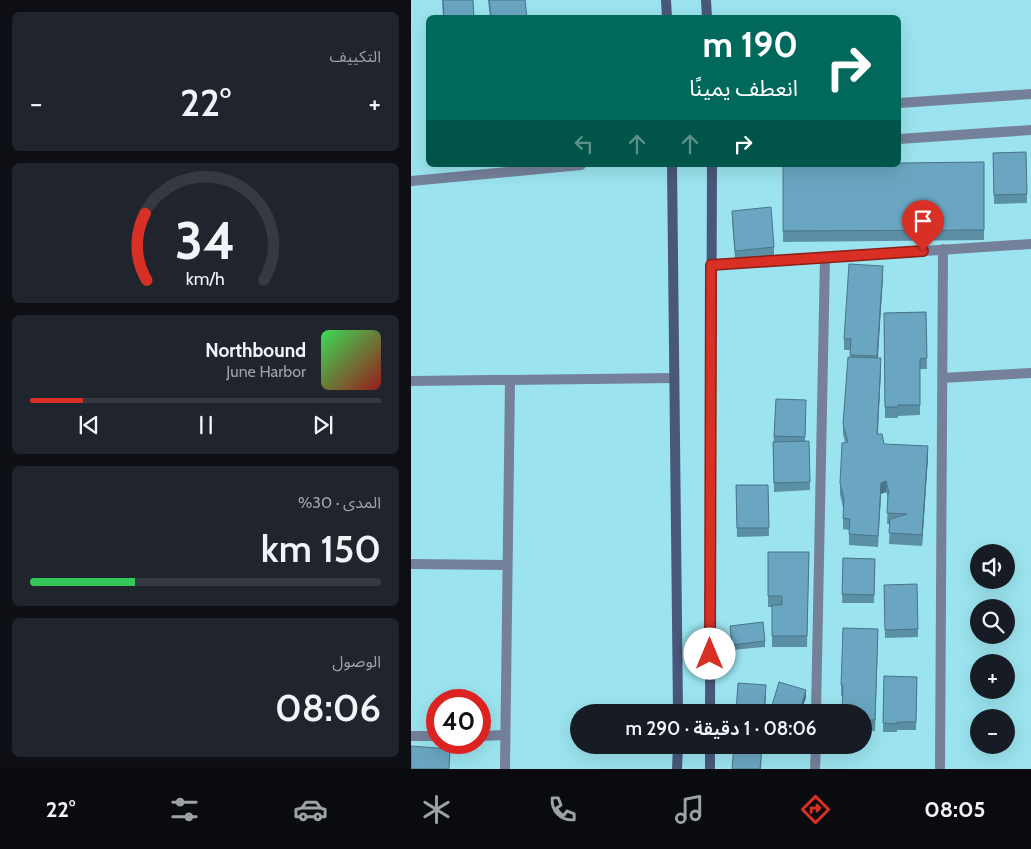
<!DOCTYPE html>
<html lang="ar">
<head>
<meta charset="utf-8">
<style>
	body { margin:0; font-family:Cabin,"Noto Sans Arabic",sans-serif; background:#20242c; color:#f1f3f6; direction:rtl; height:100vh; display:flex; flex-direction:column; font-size:19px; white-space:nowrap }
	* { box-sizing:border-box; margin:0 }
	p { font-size:16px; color:#9ea1a6 }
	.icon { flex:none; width:28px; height:28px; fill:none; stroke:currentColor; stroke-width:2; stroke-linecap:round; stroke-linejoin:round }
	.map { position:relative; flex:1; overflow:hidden; direction:ltr }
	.panel { display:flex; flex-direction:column; gap:12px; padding:12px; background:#0d0f14; width:411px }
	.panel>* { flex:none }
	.hud { position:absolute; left:15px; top:15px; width:475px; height:152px; border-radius:8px; box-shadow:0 5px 20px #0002; direction:rtl; background:#00695c; color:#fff; overflow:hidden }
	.tools { position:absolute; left:559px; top:544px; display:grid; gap:10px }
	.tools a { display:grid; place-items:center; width:45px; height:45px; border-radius:50%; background:#171b24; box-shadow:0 5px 20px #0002; font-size:25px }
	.speed { position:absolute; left:15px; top:689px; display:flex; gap:10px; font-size:25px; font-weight:700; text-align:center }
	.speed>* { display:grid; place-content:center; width:65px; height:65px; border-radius:50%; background:#171b24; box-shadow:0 5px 20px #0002; line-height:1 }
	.speed .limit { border:8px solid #d22; background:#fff; color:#111 }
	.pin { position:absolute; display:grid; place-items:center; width:42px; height:42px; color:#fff; margin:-51px -21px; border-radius:50% 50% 50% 0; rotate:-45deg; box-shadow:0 0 5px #0007 }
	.pin .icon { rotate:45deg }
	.me { position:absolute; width:55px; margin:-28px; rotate:0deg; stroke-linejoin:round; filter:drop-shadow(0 0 4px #0008) }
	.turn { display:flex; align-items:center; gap:18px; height:105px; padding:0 20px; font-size:22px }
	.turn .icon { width:65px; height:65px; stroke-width:2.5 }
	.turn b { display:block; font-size:35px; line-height:42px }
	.lanes { display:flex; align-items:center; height:48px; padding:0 20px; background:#0003; justify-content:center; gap:25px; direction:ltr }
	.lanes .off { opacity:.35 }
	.big { font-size:38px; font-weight:600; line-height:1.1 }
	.panel .widget { flex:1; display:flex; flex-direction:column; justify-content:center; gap:8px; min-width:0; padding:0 18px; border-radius:8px; background:#20242c }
	.panel .dial { align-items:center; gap:0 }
	.dial svg { height:130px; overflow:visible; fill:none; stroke:#363941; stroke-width:7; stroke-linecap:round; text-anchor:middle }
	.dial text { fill:#f1f3f6; stroke:none }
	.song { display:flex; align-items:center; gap:15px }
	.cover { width:60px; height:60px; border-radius:8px; background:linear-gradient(135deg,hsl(130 70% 55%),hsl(0 70% 35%)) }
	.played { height:5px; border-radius:2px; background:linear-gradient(90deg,#d93025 15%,#363941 15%) }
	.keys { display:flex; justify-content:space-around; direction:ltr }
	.heat { display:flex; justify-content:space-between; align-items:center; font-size:28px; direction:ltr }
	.charge { height:8px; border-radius:4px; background:linear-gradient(90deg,#34c759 30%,#363941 0) }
	.trip { position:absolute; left:159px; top:704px; width:302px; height:50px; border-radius:25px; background:#171b24; box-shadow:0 5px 20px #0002; font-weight:600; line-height:50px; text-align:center; direction:rtl }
	.tabs { display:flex; height:80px; justify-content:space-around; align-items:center; background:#090b0e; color:#9ea1a6 }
	.tabs .icon { width:35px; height:35px }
	.tabs .current { color:#d93025 }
	.tabs b { font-size:22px; color:#f1f3f6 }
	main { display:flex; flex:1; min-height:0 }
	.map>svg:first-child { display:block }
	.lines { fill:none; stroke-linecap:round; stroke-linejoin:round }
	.street { stroke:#75809a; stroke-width:10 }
	.secondary { stroke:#49577b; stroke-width:10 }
	.wall { fill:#5b8fa6 }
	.shaded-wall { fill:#4a7487 }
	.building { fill:#6aa6c1; stroke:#4a7487 }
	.route-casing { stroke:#8d1f18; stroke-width:12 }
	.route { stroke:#d93025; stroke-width:9 }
</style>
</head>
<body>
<main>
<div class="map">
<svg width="620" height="769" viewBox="0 0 620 769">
	<rect width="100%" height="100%" fill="#9be4ef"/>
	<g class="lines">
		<path class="street" d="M488 103 620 94
			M488 139 620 130
			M0 181 170 165
			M300 265 620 244
			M531 378 620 373
			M0 381 263 378
			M0 564 96 565
			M405 712 414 257
			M0 736H26
			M69 736 94 735
			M94 769 99 380
			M404 769 405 745
			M529 769 532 249"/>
		<path class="secondary" d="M255 0 256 18
			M295 0 296 18
			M261 165 267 712
			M299 712 301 165
			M266 769 267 745
			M299 769V745"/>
	</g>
	<path class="wall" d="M31 0H62L63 18H32Z
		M77 0H114L116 18H79Z
		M615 152 616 203 583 204 582 153Z
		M573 162V240L372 242V165Z
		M321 211 363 247V256L324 259 321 220Z
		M472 276 467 358 470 369 467 434 473 444 517 457 511 546 478 544 479 524H476L477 497 475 492 470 494 467 547 438 545V530L432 529V508L429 494V483L434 442 432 434V424L440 350H433V339Z
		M515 312 516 369H509V415L487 416V418H474L473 313Z
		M365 399 395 409 394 441H398L399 490 363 492 362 450Z
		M325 485H357L358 536 326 537Z
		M357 552H398L396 647H361V607H357Z
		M432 558 464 559 463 603H431Z
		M473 585 507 629V637L474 638Z
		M319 626 354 641V647L321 650Z
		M467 640 464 731H452V712L432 696H430V685Z
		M473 676 506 677 505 730H486V732H472Z"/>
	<path class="shaded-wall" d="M472 266V276L466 367V356Z
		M470 358V369L466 444V434Z
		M517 446V457L511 546V535Z
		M475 481V492L470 494 467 547 470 483Z
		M355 685V696L354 712H353Z
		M395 690V698L390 712H388Z
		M351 745 350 769H349Z"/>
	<path class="building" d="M32 0H62L63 18H33Z
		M78 0H114L116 18H80Z
		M615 152 616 194 583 195 582 153Z
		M573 162V230L372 231V165H488V163Z
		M360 207 363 247 324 251 321 211Z
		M438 264 472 266 466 356 439 355 440 339H433Z
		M515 312 516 358 509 359V405H487V407H474L473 313Z
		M437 357 470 358 466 434H471L473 444 517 446 511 535 478 533 479 519 496 514 476 513 477 493H478L475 481 470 483 467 536 438 534 439 519 432 518 433 499 429 483 431 443 437 442 432 424Z
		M365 399 395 400 394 437 363 436Z
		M398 441 399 482 363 483 362 442Z
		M325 485H357L358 528H326Z
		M357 552H398L396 636H361V605H371V596H357Z
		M432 558 464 559 463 595 431 594Z
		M506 584 507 629 474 630 473 585Z
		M352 622 354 641 321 645 319 626Z
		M432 628 467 629 464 720H452V712H431L432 685H430Z
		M473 676 506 677 505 722H486V724L472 723Z
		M368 682 395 690 388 712H359Z
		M327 683 355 685 353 712H325Z
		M323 745H351L349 769H321Z
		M0 746 39 749 38 769H0Z"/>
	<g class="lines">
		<g class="route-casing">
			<path id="route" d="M299 654 300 265 512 251"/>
		</g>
		<use href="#route" class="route"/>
	</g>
</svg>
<div class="tools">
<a><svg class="icon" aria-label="sound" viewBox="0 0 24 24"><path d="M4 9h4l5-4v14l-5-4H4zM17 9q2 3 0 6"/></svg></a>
<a><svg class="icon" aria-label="search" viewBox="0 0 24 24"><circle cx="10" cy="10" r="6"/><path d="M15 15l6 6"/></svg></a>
<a>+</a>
<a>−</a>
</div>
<div class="speed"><div class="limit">40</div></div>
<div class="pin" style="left:512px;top:251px;background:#d93025"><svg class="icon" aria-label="arrive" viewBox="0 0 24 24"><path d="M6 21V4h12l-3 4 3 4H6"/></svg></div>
<svg class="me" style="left:299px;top:654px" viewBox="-20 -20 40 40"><circle r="19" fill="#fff"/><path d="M0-13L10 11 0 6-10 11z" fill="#d93025"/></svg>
<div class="trip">08:06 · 1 دقيقة · 290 m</div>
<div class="hud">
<div class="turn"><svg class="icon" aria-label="right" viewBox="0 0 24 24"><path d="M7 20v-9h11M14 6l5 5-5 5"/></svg><div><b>190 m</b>انعطف يمينًا</div></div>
<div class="lanes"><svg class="icon off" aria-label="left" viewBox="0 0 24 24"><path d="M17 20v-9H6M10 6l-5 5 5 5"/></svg><svg class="icon off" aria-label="ahead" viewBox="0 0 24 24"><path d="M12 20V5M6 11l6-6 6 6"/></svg><svg class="icon off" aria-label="ahead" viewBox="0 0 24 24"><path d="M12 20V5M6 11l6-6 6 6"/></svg><svg class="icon" aria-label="right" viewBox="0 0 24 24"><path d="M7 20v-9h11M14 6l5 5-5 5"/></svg></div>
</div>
</div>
<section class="panel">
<div class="widget"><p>التكييف</p>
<div class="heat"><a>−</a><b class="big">22°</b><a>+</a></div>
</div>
<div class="widget dial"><svg viewBox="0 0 100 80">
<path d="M14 69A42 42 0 1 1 86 69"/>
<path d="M14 69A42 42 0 0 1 13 28" stroke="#d93025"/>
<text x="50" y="56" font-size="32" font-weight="700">34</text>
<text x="50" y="72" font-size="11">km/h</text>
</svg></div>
<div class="widget">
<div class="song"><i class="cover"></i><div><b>Northbound</b><p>June Harbor</p></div></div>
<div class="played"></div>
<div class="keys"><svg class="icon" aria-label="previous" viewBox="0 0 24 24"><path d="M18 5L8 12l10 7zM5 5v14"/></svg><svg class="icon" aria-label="pause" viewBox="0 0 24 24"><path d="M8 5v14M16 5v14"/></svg><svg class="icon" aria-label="next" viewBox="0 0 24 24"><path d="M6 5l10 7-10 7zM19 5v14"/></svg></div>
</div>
<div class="widget"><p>المدى · 30%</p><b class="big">150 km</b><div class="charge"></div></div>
<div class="widget"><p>الوصول</p><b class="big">08:06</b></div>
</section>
</main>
<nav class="tabs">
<b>08:05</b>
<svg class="icon current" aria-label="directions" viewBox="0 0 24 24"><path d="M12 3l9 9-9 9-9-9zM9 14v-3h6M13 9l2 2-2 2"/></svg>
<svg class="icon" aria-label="music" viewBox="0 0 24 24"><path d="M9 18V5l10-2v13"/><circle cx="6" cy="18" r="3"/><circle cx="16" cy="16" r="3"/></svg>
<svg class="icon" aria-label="phone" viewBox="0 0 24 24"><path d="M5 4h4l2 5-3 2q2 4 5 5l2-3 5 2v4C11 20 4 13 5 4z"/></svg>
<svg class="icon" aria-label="climate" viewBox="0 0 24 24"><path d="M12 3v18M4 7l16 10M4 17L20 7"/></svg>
<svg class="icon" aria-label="car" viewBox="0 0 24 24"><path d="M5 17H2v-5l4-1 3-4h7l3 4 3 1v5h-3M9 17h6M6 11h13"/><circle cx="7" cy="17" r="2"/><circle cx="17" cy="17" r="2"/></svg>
<svg class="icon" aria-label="filters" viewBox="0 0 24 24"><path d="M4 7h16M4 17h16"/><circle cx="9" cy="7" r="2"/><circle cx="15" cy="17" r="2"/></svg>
<b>22°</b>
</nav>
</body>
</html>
